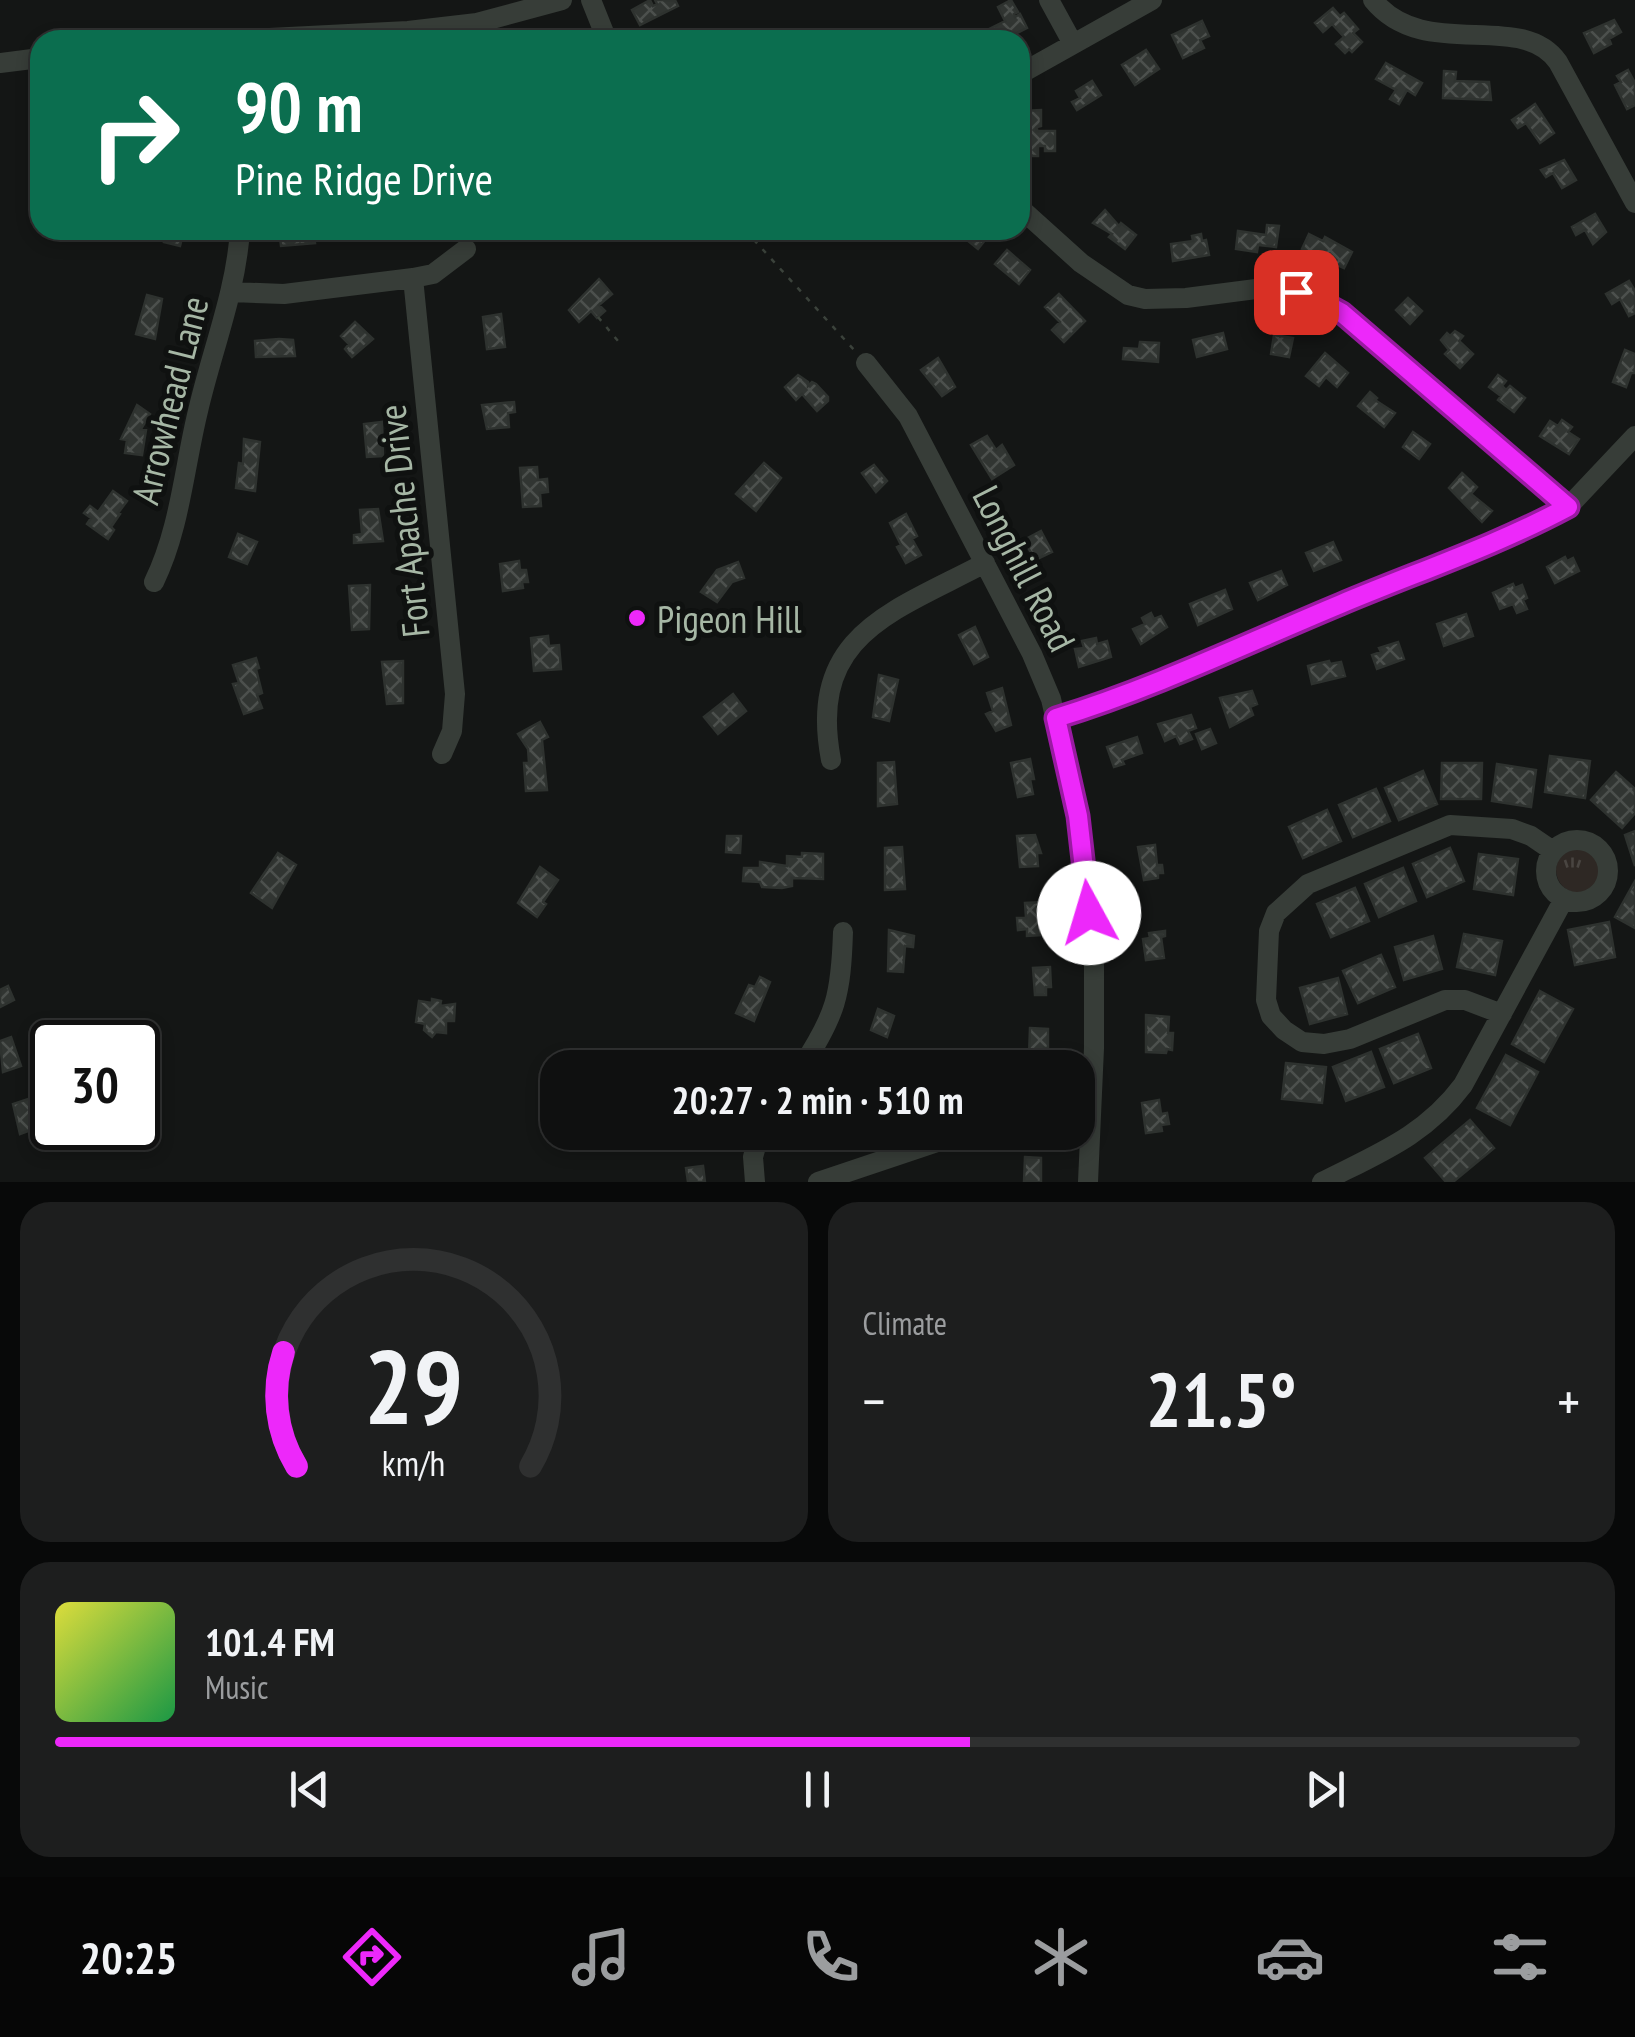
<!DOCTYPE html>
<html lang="en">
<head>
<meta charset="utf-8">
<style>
	body { margin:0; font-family:"PT Sans Narrow",sans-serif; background:#1d1e1e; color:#f1f3f6; height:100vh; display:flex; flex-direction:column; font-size:38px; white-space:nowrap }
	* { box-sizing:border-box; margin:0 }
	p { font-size:32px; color:#9b9d9f }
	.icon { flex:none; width:55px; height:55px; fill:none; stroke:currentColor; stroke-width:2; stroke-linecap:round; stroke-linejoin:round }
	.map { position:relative; height:1182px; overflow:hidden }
	.panel { display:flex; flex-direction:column; gap:20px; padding:20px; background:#080909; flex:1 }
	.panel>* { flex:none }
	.banner { position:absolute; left:30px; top:30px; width:1000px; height:210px; border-radius:30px; box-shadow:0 5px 15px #0003,0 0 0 2px #2f3030; background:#0b6e4f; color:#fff; overflow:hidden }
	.speed { position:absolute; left:30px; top:1020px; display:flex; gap:20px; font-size:50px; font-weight:700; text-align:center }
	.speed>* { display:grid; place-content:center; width:130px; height:130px; border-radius:50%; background:#0f1010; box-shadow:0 5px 15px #0003,0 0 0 2px #2f3030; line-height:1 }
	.speed .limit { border:5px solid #111; border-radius:15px; background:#fff; color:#111 }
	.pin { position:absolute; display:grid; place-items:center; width:85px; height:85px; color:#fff; margin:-42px; border-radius:20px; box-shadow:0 5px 15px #0006 }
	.me { position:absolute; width:110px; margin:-55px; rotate:354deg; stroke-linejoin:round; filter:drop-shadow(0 0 8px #0008) }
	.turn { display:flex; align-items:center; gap:35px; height:210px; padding:0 40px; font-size:45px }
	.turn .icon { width:130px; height:130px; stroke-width:2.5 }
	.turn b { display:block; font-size:70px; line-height:85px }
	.big { font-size:75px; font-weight:800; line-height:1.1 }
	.panel .card { flex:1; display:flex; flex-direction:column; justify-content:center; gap:15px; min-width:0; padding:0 35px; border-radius:30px; background:#1d1e1e }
	.panel .dial { align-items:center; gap:0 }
	.dial svg { height:260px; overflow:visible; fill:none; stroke:#2f3030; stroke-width:7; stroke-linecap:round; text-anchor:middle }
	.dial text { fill:#f1f3f6; stroke:none }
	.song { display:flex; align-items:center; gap:30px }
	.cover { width:120px; height:120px; border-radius:15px; background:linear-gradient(135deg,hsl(60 70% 55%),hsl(140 70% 35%)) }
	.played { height:10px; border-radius:5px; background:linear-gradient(90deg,#ed28fa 60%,#2f3030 60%) }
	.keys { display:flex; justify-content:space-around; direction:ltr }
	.heat { display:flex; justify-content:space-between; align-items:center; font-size:55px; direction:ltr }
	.panel .tiles { flex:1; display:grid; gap:20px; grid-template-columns:1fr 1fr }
	.card:last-child { grid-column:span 2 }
	.trip { position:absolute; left:540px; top:1050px; width:555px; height:100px; border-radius:30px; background:#0f1010; box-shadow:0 5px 15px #0003,0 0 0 2px #2f3030; font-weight:800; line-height:100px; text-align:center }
	.menu { display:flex; height:160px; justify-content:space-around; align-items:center; background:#060606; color:#9b9d9f }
	.menu .icon { width:70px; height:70px }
	.menu .selected { color:#ed28fa }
	.menu b { font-size:45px; color:#f1f3f6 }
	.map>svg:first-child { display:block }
	.grass { fill:url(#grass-tufts) }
	.building { fill:url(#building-cross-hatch); stroke:#2e322f; stroke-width:2.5 }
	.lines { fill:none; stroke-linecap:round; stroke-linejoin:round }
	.path { stroke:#3b423b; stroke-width:2.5; stroke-dasharray:5 8; stroke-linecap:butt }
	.minor { stroke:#373d38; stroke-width:20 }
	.route-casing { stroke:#9a1aa2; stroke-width:25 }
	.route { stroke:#ed28fa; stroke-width:18 }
	.poi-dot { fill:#ed28fa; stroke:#0f1110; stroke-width:4 }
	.labels { text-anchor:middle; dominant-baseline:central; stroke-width:10; stroke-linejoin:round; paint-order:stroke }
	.street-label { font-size:38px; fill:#a6b7a5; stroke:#0f1110 }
	.poi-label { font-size:38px; fill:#a6b7a5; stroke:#0f1110; text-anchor:start }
</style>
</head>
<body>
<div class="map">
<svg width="1635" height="1182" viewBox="0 0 1635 1182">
	<defs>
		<pattern id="grass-tufts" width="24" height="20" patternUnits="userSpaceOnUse" patternTransform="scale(2.5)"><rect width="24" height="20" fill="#2e2824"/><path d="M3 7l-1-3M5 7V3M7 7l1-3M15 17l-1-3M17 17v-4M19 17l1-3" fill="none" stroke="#494541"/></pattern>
		<pattern id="building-cross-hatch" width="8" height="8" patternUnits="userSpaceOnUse" patternTransform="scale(2.5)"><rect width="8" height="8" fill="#313532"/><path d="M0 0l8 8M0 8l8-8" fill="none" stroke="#4c504d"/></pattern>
	</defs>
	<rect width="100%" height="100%" fill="#141615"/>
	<path class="grass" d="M1556 870a23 23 0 1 1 46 0a23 23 0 1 1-46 0Z"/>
	<path class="building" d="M650 0 653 6 657 4 655 0H675L678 6 640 25 632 10Z
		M1011 0 1018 12 1014 14 1015 17 1020 14 1027 28 1003 40H989L985 31 1005 21 998 7Z
		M1333 8 1340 16 1344 13 1358 29 1353 33 1362 42 1352 52 1349 49 1345 53 1336 44 1344 37 1332 24 1323 32 1315 23Z
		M1614 20 1621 32 1609 39 1611 44 1594 53 1584 33Z
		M1202 21 1209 36 1200 40 1204 48 1183 58 1172 35Z
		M1146 50 1159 69 1135 85 1122 65Z
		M1386 63 1422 83 1415 95 1407 90 1399 104 1390 99 1396 90 1376 79Z
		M1628 70 1635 83V105L1627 109 1615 85 1621 82 1617 76Z
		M1444 71 1456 72 1455 81 1489 82 1491 100 1443 98Z
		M1092 81 1101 95 1077 110 1072 102 1080 98 1076 91Z
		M1535 104 1554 133 1540 143 1526 123 1518 128 1512 120Z
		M1041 110V126L1037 127V131H1055V151H1045V146H1038V156H1022L1021 111Z
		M1564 160 1576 180 1562 188 1553 173 1546 177 1541 170Z
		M1105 210 1119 226 1121 223 1136 235 1125 249 1109 237 1112 234 1093 223Z
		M1595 214 1606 232 1593 244 1585 230 1576 235 1572 227Z
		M1267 225 1279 226 1276 247 1258 245 1257 252 1236 249 1238 231 1266 235Z
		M167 230H184L180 246 164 242Z
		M279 230H313L315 243 281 246Z
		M955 230H985L990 234 978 249 962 236 959 239 953 233Z
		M1201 234 1202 241 1206 240 1209 255 1173 261 1171 244 1193 241 1192 236Z
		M1309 234 1323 241 1325 237 1352 252 1344 268 1302 249Z
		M1007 250 1030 270 1019 284 995 264Z
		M599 279 612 294 599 305 605 311 597 318 591 311 579 322 569 310Z
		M1629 281 1635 291V313L1629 316 1620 299 1612 304 1606 294Z
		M1059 294 1085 321 1064 342 1052 330 1060 322 1045 307Z
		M147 295 162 299 155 339 136 334Z
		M1408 298 1422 311 1410 324 1396 310Z
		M501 314 505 347 487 349 483 317Z
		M355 322 373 339 352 357 345 349 349 344 341 336Z
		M1455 331 1463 336 1459 341 1473 354 1460 368 1445 354 1449 350 1441 340 1447 333 1450 336Z
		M1223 333 1227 349 1197 357 1193 340Z
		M1274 335 1293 338 1289 357 1271 354Z
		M279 339 293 340 295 356 256 357 255 341Z
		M1140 342 1159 343 1158 362 1123 359 1124 348 1139 349Z
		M1625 350 1635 354V373H1631L1626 387 1613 382Z
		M1325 353 1348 373 1337 387 1326 377 1319 386 1306 376Z
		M938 358 955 387 942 396 921 370Z
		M798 375 808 382V386L812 382 816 384 828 397V401L817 411 802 394 796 400 785 387Z
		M1498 375 1506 381 1502 386 1506 390 1510 386 1525 398 1514 412 1498 400 1501 396 1489 387Z
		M1370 392 1377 398 1375 400 1395 413 1384 427 1358 406Z
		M514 402 515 412 508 413 509 427 487 429 482 405Z
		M137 405 150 414 141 429 146 430 142 455 125 453 127 440 121 439Z
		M1562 420 1572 427 1568 432 1579 439 1569 454 1540 436 1550 421 1558 426Z
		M382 422 383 456 367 457 364 424Z
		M1413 432 1430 444 1419 459 1403 447Z
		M987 436 996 450 1002 445 1014 465 992 479 971 445Z
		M244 439 260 442 255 491 236 488 239 463 243 464Z
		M764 463 781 478 756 511 736 494Z
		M874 465 887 481 876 492 862 473Z
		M537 467 538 480 547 479 548 492 540 493 541 506 523 507 520 468Z
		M1462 473 1477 487 1471 494 1492 511 1482 522 1449 488Z
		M113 491 127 501 118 513 120 514 111 527 114 530 108 539 87 524 91 518 84 513 90 506 98 512Z
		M378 509 383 541 354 543V535L362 534 360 510Z
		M906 514 917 536 912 539 921 555 906 563 897 547 901 545 890 523Z
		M1041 531 1052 552 1035 560 1024 540Z
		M238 534 257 542 247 564 229 557Z
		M1333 542 1341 560 1314 571 1306 553Z
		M1565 557 1567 561 1573 558 1579 571 1555 583 1547 567Z
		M519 561 520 570H526L528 582H522L523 588 503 591 500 564Z
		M738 562 744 578 732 582 717 602 701 592 717 570Z
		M1281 571 1287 585 1258 600 1250 583Z
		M1513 584 1515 588 1522 585 1527 598 1523 600 1527 609 1517 613 1513 604 1500 609 1493 593Z
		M370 585 369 629 352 630 349 586Z
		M1225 590 1232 609 1198 625 1190 604Z
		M1151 613 1154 619 1161 616 1167 627 1141 644 1133 629 1145 624 1142 618Z
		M1466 614 1473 636 1444 646 1437 624Z
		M975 627 988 657 974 664 959 635Z
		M548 636 549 646 559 645 561 669 534 671 531 638Z
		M1096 638 1097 644 1107 641 1111 657 1079 667 1075 649 1084 648 1082 641Z
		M1398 642 1404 659 1377 669 1372 655 1381 652 1379 648Z
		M256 658 259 668 256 669 262 693 257 695 262 708 244 714 233 684 239 683 233 665Z
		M403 661V703L387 704 382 662Z
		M1329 661 1330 664 1341 662 1345 676 1312 684 1308 666Z
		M879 675 898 680 889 721 873 717Z
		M1002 688 1011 725 996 731 986 714 993 711 987 693Z
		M1252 691 1257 704 1250 707 1253 715 1230 727 1220 698Z
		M733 694 746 711 718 734 704 717Z
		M1191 715 1196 728 1188 731 1192 739 1180 744 1176 736 1165 741 1158 724Z
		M540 722 548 737 542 740 547 790 526 791 524 763H529L528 749 518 734Z
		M1210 729 1216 743 1202 749 1196 734Z
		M1137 737 1142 753 1122 760 1124 764 1114 767 1107 747Z
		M1550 756 1590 761 1585 798 1545 792Z
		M1030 759 1034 779H1030L1033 794 1018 797 1011 763Z
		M894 762 897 804 878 806V763Z
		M1442 763H1482L1481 799H1441Z
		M1497 764 1536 770 1531 807 1492 801Z
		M1423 771 1437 804 1399 820 1385 788Z
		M1616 772 1635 789V813L1622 828 1591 800Z
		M1376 789 1390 821 1353 837 1339 805Z
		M1327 810 1341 841 1303 858 1289 827Z
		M1635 831V866L1625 835Z
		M1035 835 1041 853H1037L1038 866 1020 867 1017 836Z
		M727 836H741L740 853 726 852Z
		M1155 845 1157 865H1162L1163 873H1158V878L1144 880 1138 847Z
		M902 847 905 889 885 890V848Z
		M1450 848 1464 881 1427 897 1413 864Z
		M278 853 296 865 272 908 251 893Z
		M802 853 823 854V879L792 878V886L782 888 762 887 760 882 743 881 744 868H760V862L787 866V856L802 857Z
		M1479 854 1518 859 1513 895 1474 889Z
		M540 867 558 880 543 902 546 904 537 917 518 903Z
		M1403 868 1416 901 1379 917 1365 884Z
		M1635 881V928L1615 917Z
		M1355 888 1369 921 1331 937 1317 904Z
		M1043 902 1042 935 1027 936V929L1018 930 1017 918H1026L1025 903Z
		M1609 922 1615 957 1575 965 1568 930Z
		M889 930 914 936 913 947 905 946 903 972 888 971Z
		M1165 931V936L1161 937 1164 958 1146 960 1143 939 1150 938 1149 933Z
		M1464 934 1502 941 1495 975 1457 967Z
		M1433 936 1442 969 1404 980 1395 947Z
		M1381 955 1395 987 1358 1003 1343 971Z
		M1050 967 1051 987H1046V995H1035L1033 968Z
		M760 977 770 982 754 1021 736 1013 749 985 755 987Z
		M1338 978 1347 1014 1310 1024 1300 988Z
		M8 986 14 1000 0 1007V990Z
		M1540 991 1573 1009 1544 1062 1512 1044Z
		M432 999 441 1001 440 1006 455 1004 454 1021H446V1033L436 1032 432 1037 424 1030 425 1024 416 1022 419 1001 432 1003Z
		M878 1009 894 1016 887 1037 871 1030Z
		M1146 1015 1169 1017 1168 1033H1173L1172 1050 1167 1049 1166 1053 1146 1052Z
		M1030 1028 1048 1029V1048H1044L1043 1057 1029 1056Z
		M1418 1034 1431 1068 1394 1083 1380 1049Z
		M11 1037 21 1066 3 1072 0 1041Z
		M1371 1052 1384 1087 1346 1101 1333 1067Z
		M1506 1055 1538 1072 1510 1125 1477 1108Z
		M1286 1063 1326 1067 1322 1103 1282 1099Z
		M40 1095 44 1107 33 1111 39 1127 20 1134 13 1104Z
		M1159 1100 1161 1114 1167 1113 1169 1124 1161 1125 1162 1131 1146 1133 1142 1103Z
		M1470 1120 1494 1148 1453 1182H1446L1425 1158Z
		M1025 1157 1041 1158V1182H1024Z
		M703 1166 705 1182H688L686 1168Z"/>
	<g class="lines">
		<path class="path" d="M745 230 855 351
			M598 317 618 341"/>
		<path class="minor" d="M591 0 607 40
			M1049 0 1072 42
			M1373 0C1424 63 1521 9 1558 62L1635 203
			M230 40 408 31 477 23 562 0
			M0 63 40 58
			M1020 74 1152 0
			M1020 208 1081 263 1128 295 1145 299 1186 298 1256 289 1297 292 1311 295 1342 313 1568 507
			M413 278 455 694 452 731 442 754
			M231 292 284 294 413 278 433 274 466 249
			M866 363 908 416 1032 654 1051 699 1078 817 1094 966V1048L1088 1182
			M154 582C180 529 184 468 198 411 212 350 236 292 240 230
			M1056 717 1118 699 1363 595 1521 532 1568 507 1635 436
			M831 760C807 634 893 612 985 563
			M1546 871a31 31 0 1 1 62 0a31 31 0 1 1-62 0Z
			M1502 1014 1465 1000H1445L1350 1039 1324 1044 1302 1042 1284 1030 1271 1016 1266 1000 1269 931 1276 913 1308 884 1450 825 1512 829 1531 836 1553 851
			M801 1068C836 1015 841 995 843 932
			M755 1182 753 1157 760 1132
			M818 1182 955 1136
			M1322 1182C1377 1154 1425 1136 1463 1085L1564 899"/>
	</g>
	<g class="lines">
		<g class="route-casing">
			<path id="route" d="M1089 913 1078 816 1056 718C1154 688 1247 643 1341 604 1417 572 1495 546 1568 507L1342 313 1311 296 1296 292"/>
		</g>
		<use href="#route" class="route"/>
	</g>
	<circle class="poi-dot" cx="637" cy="618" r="10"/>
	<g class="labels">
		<g class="street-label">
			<text transform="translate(169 400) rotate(-76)">Arrowhead Lane</text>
			<text transform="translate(403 521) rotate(-96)">Fort Apache Drive</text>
			<text transform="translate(1025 568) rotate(63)">Longhill Road</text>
		</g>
		<g class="poi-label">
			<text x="657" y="618">Pigeon Hill</text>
		</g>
	</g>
</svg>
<div class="speed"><div class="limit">30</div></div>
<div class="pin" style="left:1296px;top:292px;background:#d93025"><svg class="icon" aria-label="arrive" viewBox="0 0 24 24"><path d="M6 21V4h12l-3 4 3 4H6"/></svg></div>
<svg class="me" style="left:1089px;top:913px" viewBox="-20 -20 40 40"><circle r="19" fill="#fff"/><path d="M0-13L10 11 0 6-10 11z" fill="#ed28fa"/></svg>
<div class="trip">20:27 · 2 min · 510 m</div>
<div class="banner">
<div class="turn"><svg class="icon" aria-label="right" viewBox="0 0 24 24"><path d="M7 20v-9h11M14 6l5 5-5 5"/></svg><div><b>90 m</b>Pine Ridge Drive</div></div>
</div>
</div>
<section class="panel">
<div class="tiles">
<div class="card dial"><svg viewBox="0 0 100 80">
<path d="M14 69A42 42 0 1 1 86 69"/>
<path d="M14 69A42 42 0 0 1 10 34" stroke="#ed28fa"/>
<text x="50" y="56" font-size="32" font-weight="700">29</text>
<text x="50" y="72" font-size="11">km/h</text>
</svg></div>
<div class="card"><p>Climate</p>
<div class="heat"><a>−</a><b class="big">21.5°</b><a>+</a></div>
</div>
<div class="card">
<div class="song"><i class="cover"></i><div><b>101.4 FM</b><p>Music</p></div></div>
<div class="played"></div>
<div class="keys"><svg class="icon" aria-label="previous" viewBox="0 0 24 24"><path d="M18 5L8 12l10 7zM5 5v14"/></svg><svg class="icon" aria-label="pause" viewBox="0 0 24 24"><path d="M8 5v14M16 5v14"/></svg><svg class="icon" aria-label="next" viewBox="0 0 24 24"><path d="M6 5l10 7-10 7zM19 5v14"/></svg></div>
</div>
</div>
</section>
<nav class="menu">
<b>20:25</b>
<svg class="icon selected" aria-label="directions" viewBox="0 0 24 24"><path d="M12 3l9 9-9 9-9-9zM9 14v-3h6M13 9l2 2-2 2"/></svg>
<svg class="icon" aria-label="music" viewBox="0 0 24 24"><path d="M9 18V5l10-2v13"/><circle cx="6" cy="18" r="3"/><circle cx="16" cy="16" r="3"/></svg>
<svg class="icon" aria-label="phone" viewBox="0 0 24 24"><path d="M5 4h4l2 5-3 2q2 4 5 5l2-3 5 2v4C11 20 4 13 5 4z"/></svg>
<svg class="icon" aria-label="climate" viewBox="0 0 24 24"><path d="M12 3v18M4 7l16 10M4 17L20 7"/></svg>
<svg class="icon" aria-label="car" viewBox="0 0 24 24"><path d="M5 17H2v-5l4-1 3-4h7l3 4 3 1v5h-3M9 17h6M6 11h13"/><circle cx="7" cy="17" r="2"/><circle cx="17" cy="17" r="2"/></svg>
<svg class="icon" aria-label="filters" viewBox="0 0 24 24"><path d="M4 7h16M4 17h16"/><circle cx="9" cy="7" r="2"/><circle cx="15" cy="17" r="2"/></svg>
</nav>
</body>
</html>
